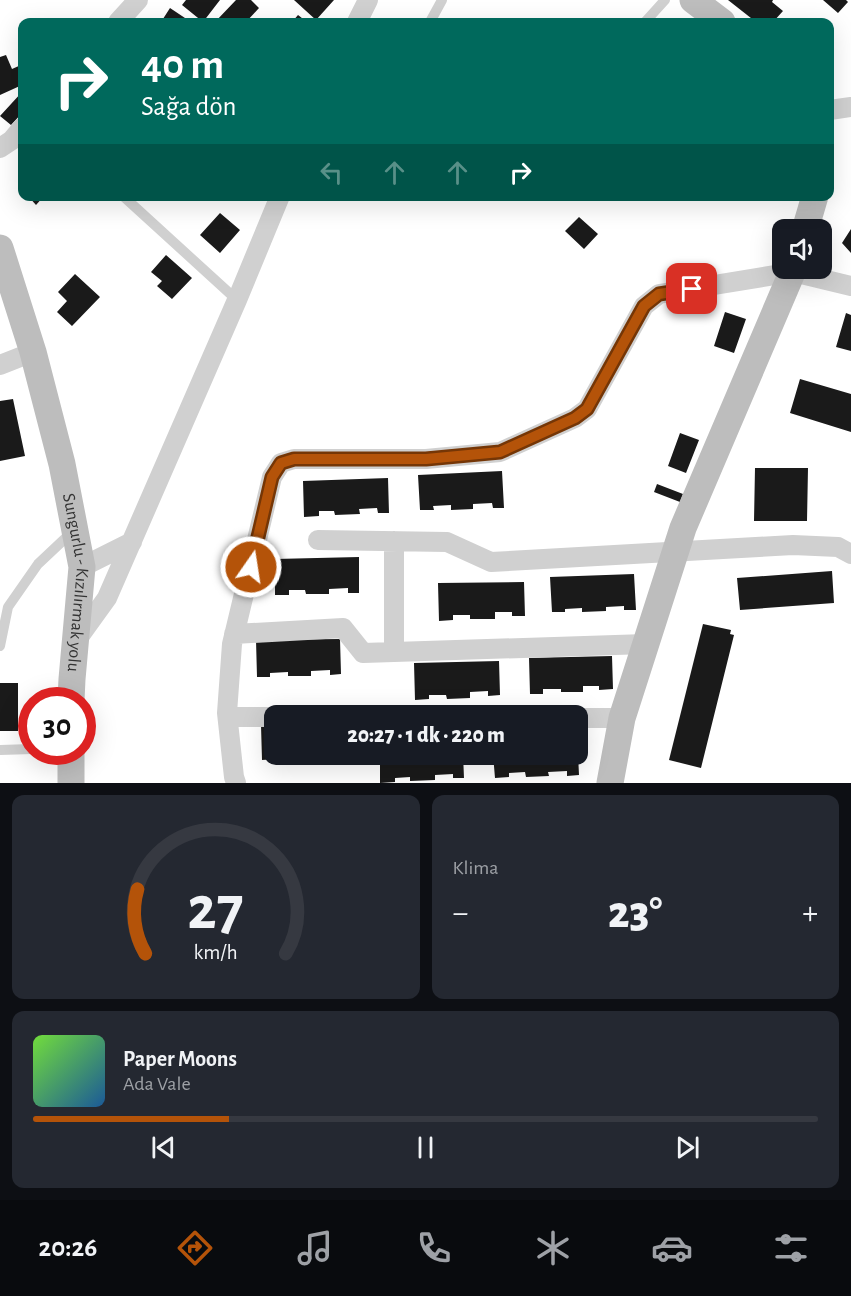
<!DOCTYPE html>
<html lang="tr">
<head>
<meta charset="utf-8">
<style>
	body { margin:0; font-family:"Alegreya Sans",sans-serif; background:#242831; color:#f1f3f6; height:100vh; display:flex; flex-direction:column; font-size:22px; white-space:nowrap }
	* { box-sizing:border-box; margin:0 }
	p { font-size:20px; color:#9ea1a6 }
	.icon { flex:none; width:33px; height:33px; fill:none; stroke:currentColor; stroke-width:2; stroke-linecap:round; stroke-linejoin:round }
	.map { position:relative; height:783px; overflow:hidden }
	.sheet { display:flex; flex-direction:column; gap:12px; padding:12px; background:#0d0f14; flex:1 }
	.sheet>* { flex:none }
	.guide { position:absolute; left:18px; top:18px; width:816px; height:183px; border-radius:12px; box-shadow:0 6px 24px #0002; background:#00695c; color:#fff; overflow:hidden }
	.buttons { position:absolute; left:772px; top:219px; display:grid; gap:12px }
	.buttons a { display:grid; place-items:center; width:60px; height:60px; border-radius:12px; background:#171b24; box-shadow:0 6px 24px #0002; font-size:30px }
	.speed { position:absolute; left:18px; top:687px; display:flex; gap:12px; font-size:30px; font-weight:700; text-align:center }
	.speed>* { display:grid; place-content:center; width:78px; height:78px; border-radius:50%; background:#171b24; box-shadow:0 6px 24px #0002; line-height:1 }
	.speed .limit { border:9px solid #d22; background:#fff; color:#111 }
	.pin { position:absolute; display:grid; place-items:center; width:51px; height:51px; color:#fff; margin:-26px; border-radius:12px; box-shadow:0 3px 9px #0006 }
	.me { position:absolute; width:66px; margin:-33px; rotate:13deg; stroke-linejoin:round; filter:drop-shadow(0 0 4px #0008) }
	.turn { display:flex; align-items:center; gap:21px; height:126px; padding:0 24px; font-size:27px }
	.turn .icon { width:78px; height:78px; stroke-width:2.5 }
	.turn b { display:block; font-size:42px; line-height:51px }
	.lanes { display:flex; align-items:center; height:57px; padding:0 24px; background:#0003; justify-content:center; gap:30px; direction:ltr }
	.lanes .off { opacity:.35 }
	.big { font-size:45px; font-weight:800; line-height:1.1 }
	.sheet .widget { flex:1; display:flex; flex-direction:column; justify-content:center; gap:9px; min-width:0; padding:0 21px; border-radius:12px; background:#242831 }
	.sheet .dial { align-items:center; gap:0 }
	.dial svg { height:156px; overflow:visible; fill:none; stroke:#363941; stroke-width:7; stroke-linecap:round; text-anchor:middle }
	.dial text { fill:#f1f3f6; stroke:none }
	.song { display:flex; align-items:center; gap:18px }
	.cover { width:72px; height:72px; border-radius:9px; background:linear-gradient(135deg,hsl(100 70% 55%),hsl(210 70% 35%)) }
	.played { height:6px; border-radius:3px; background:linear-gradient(90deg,#b45309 25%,#363941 25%) }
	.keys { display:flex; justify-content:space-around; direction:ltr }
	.heat { display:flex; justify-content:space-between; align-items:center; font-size:33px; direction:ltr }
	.sheet .tiles { flex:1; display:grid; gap:12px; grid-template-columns:1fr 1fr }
	.widget:last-child { grid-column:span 2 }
	.trip { position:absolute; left:264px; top:705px; width:324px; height:60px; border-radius:12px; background:#171b24; box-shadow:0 6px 24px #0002; font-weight:800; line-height:60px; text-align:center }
	.menu { display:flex; height:96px; justify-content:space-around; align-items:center; background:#090b0e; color:#9ea1a6 }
	.menu .icon { width:42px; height:42px }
	.menu .active { color:#b45309 }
	.menu b { font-size:27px; color:#f1f3f6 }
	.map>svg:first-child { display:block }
	.building { fill:#1a1a1a }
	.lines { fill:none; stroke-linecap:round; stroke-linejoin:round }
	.lane { stroke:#d0d0d0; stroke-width:10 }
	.street { stroke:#d0d0d0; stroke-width:20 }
	.secondary { stroke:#bdbdbd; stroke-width:27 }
	.route-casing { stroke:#753606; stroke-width:15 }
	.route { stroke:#b45309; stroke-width:10 }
	.labels { text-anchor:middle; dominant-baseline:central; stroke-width:6; stroke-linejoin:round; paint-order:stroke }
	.street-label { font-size:18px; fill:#333; stroke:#fff }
</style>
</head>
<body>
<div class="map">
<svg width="851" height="783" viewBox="0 0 851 783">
	<rect width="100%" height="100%" fill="#fff"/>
	<path class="building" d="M186 0H220L203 22 182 5Z
		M236 0H251L259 8 246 22H215Z
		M294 0H334L316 20Z
		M728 0H773L772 2 783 11 773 22H756Z
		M823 0H846L848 2 838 13Z
		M170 8 191 22H161Z
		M298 15 307 22H292Z
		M6 55 12 69 21 65 22 85 0 95V57Z
		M22 92V113L11 125 0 116Z
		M28 196H44L36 205Z
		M220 213 240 230 220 253 200 235Z
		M579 217 598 234 584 249 565 231Z
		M851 229V253L842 243Z
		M166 255 192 278 172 299 157 286 162 281 151 272Z
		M75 274 100 297 72 326 57 312 67 301 58 292Z
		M725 312 746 319 734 353 714 346Z
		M846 313 851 315V351L836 347Z
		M800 379 851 394V432L790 413Z
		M13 399 25 456 0 461V401Z
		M680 433 699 440 686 473 668 466Z
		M755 468H808L807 521H754Z
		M502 471 504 508H493L492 503 473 504V509L451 510V505L433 506 434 510H420L418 475Z
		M388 478 389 513H378L377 508 359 509 360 514 335 515 334 511H319V516L304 517 303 481Z
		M657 484 683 494 680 502 654 492Z
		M359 557V593H348V588L329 589V594H306L305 590H289V595H275V559Z
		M832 571 834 603 740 610 737 578Z
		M634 574 636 610H624V606L606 607V611L582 612V608L565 609V612H552L550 577Z
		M524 582 525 616H512V612H495V619H470V615H453V620L439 621 438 583Z
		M703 624 731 630 730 634 734 635 701 768 669 760Z
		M340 639 341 674 330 675V670L311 671V676H288V672L270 673V677H257L256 640Z
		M612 656 613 689 599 690V686H583V692H561V689H543V694H530L529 658Z
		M499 661 500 695 488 696V691L470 692V698L447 699 446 695H429V699L415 700 414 663Z
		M0 683H18V731H0Z
		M261 725H274V754H276V759L262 760Z
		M293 754H317V758L293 759Z
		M380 754H463L464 778H453V774L435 775V780L410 781V777L395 778V782L380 783Z
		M493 754H578L579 775 567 776V771L548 772 549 776 526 777 525 772 509 773V777L495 778Z"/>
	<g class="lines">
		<path class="lane" d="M430 22 442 0
			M645 22 665 0
			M123 196 237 300
			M0 646 8 607 38 564 72 532
			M0 750 32 749"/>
		<path class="street" d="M118 22 138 0
			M357 22 368 0
			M830 110 851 107
			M0 148 12 140 22 128
			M0 365 33 352
			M318 540 447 542 491 562 793 545 838 547 851 554
			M394 541V652
			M82 567 132 542
			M234 634 343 628 363 653 646 644
			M76 641 107 598 237 300 280 196
			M228 717H274
			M578 718H622
			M236 783 234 777 227 713 232 644 272 477 281 463 294 459H426L500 452 575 418 587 409 644 306 659 294 793 272 851 286"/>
		<g class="secondary">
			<path d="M693 0 722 22"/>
			<path d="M805 230 815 196"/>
			<path id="s1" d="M0 248 33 352 62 464 82 567 72 679 71 700"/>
			<path d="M71 783V752"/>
			<path d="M610 783 622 718 683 528 794 268"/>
		</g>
	</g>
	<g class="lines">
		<g class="route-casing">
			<path id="route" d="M251 567 272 477 281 463 294 459H426L500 452 575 418 587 409 644 306 659 294 692 289"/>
		</g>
		<use href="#route" class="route"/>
	</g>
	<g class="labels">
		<g class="street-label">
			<text stroke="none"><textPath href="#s1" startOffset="345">Sungurlu - Kızılırmak yolu</textPath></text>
		</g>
	</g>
</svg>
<div class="buttons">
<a><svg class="icon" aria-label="sound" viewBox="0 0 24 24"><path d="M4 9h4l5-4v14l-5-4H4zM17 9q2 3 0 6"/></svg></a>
</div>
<div class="speed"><div class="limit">30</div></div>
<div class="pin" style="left:692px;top:289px;background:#d93025"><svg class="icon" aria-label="arrive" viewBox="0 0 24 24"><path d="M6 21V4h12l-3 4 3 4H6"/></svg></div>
<svg class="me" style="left:251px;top:567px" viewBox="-20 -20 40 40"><circle r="17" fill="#b45309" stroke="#fff" stroke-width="3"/><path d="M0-11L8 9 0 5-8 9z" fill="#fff"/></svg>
<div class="trip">20:27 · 1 dk · 220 m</div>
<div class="guide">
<div class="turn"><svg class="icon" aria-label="right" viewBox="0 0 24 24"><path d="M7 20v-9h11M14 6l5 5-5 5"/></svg><div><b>40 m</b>Sağa dön</div></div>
<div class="lanes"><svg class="icon off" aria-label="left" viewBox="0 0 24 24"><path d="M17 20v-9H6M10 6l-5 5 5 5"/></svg><svg class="icon off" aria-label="ahead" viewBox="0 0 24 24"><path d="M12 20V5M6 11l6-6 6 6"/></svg><svg class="icon off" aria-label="ahead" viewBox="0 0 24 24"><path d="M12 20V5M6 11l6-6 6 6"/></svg><svg class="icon" aria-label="right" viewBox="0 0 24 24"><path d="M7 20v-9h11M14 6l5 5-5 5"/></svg></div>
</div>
</div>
<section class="sheet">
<div class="tiles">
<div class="widget dial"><svg viewBox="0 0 100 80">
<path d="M14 69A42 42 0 1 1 86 69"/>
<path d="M14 69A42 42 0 0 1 10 36" stroke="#b45309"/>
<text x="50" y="56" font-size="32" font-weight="700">27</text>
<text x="50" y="72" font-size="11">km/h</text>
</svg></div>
<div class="widget"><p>Klima</p>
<div class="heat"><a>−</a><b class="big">23°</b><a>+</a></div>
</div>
<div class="widget">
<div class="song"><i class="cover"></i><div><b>Paper Moons</b><p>Ada Vale</p></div></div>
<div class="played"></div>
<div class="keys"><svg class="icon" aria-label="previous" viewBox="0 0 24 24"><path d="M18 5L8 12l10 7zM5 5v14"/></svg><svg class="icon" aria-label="pause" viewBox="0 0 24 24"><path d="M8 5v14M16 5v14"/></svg><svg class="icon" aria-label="next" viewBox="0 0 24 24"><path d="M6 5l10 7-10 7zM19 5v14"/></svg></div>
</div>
</div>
</section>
<nav class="menu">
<b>20:26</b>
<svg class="icon active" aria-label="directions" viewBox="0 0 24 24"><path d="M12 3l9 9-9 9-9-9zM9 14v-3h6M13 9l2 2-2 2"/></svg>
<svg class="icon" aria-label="music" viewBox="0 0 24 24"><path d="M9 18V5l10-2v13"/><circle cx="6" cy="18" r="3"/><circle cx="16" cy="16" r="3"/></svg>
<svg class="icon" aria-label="phone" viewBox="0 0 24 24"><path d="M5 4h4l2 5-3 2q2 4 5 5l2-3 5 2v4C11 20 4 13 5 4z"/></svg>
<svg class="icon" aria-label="climate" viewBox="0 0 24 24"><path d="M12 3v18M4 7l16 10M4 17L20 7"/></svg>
<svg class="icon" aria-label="car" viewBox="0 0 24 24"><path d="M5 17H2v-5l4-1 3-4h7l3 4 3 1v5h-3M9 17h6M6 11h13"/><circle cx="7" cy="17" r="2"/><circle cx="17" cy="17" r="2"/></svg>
<svg class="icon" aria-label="filters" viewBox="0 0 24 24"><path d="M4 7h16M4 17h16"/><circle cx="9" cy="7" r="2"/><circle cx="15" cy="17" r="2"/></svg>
</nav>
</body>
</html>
